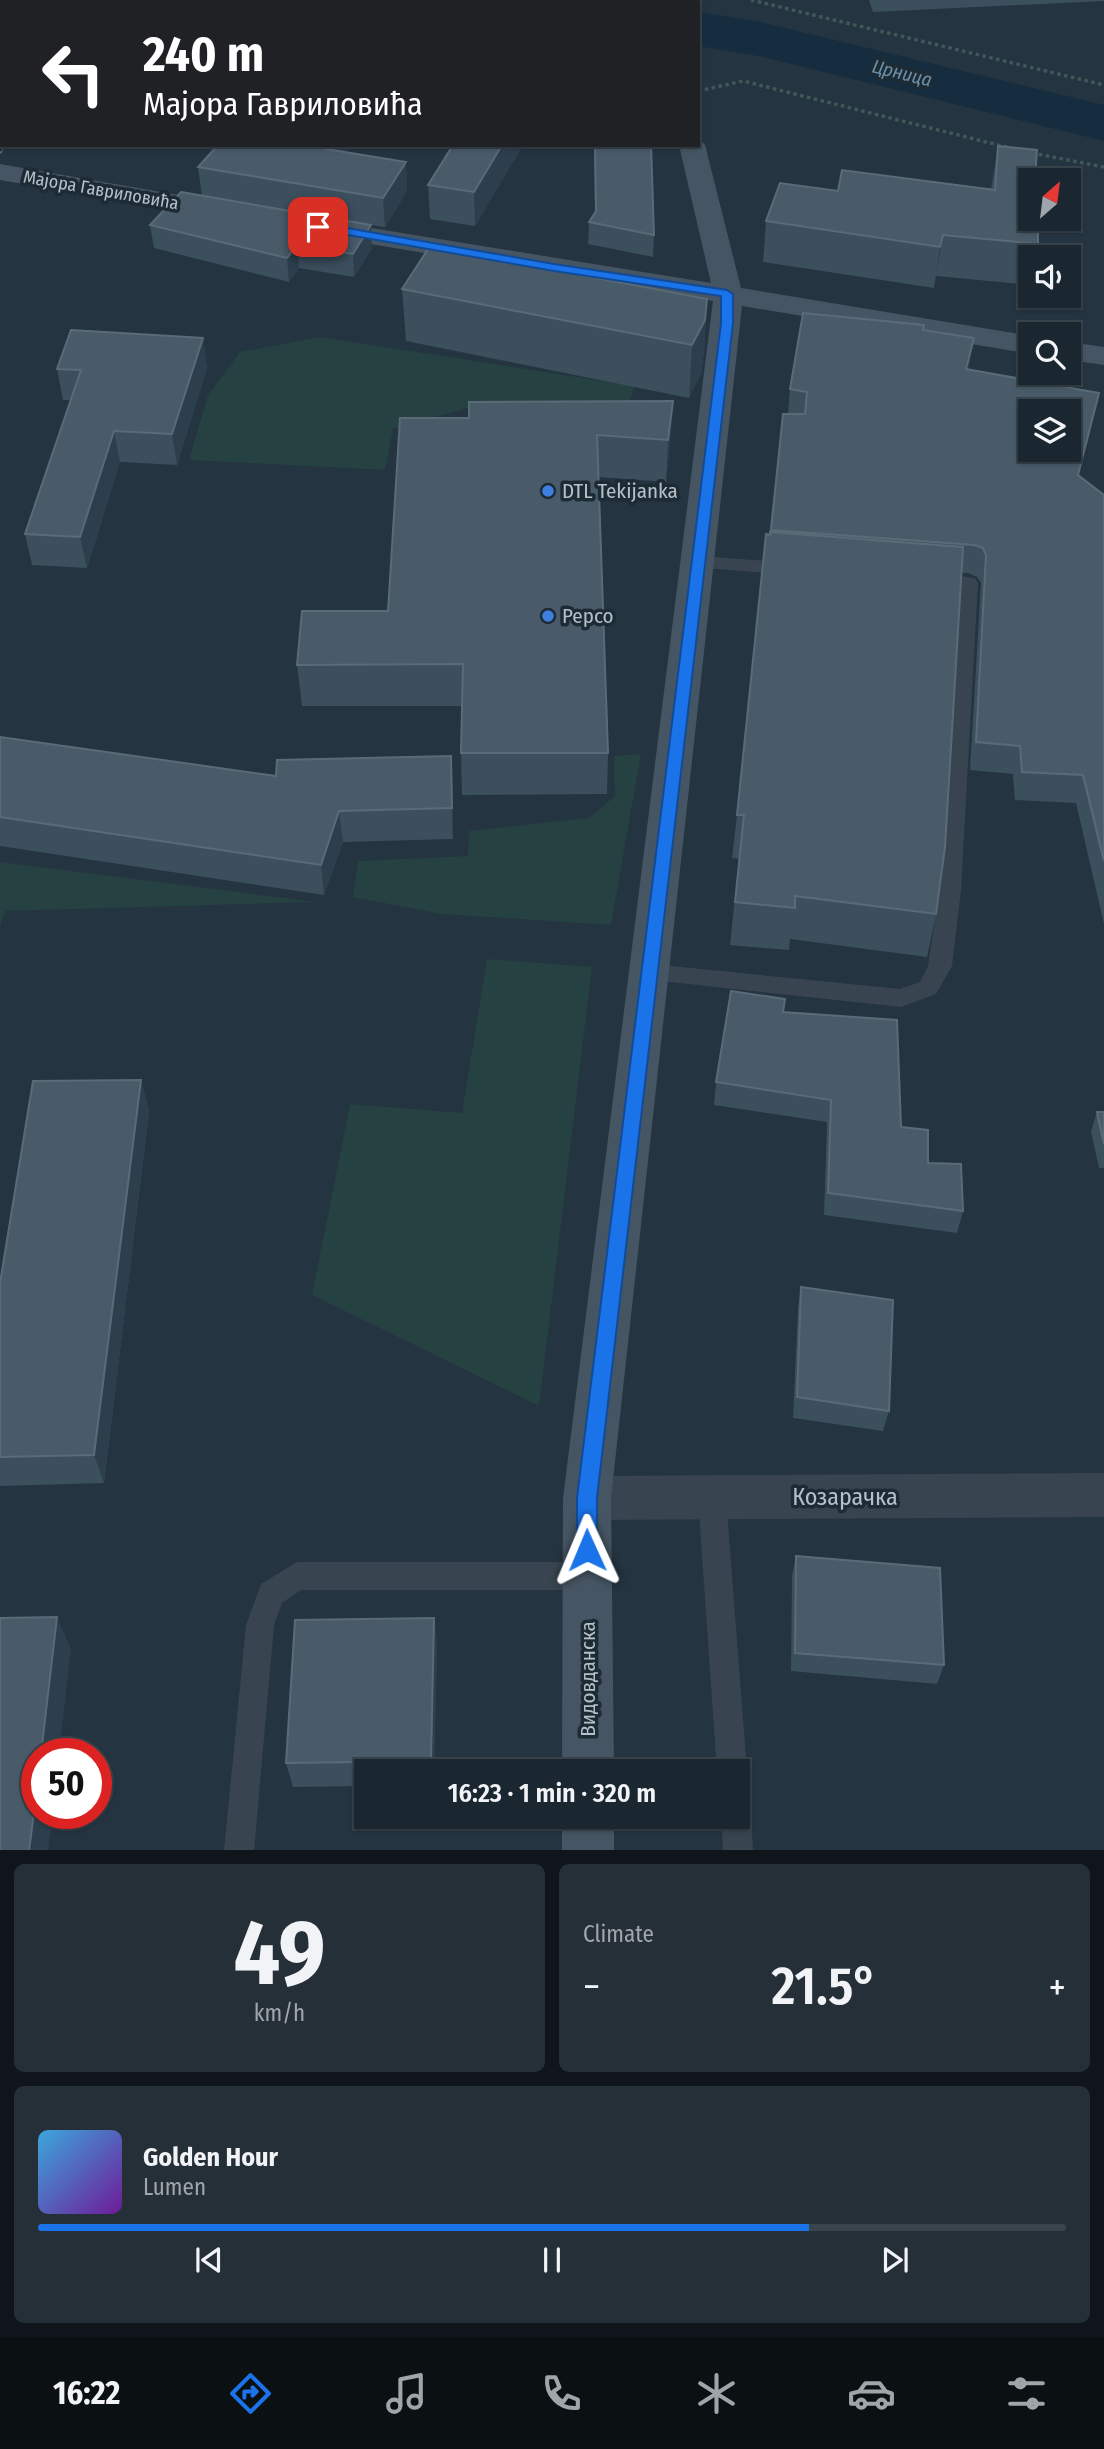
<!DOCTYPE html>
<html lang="en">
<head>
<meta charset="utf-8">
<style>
	body { margin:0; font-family:"Fira Sans Condensed",sans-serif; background:#242f38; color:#f1f3f6; height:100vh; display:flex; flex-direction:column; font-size:26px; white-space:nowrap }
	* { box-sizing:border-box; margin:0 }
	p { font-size:23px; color:#a0a5ab }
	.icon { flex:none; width:38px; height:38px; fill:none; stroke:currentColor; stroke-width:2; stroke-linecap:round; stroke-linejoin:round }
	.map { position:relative; height:1850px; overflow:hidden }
	.drawer { display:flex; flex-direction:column; gap:14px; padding:14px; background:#0f151a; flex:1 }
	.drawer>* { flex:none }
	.guide { position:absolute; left:0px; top:0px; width:700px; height:147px; box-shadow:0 2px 5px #0004,0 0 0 2px #39444c; background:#202124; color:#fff; overflow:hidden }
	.needle { width:46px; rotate:28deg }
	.tools { position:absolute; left:1018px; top:168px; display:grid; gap:14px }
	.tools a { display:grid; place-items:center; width:63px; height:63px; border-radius:0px; background:#1b2730; box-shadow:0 2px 5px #0004,0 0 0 2px #39444c; font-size:35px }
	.speed { position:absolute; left:21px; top:1738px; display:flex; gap:14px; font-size:35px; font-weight:700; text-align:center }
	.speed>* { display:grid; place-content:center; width:91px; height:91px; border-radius:50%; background:#1b2730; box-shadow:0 2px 5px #0004,0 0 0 2px #39444c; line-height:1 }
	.speed .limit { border:10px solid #d22; background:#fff; color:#111 }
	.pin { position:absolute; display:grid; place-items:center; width:60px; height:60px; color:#fff; margin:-30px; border-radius:14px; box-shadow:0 4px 10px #0006 }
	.me { position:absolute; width:77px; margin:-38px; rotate:359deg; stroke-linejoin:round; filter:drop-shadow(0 0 5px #0008) }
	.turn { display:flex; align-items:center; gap:24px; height:147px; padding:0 28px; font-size:32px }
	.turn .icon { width:91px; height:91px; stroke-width:2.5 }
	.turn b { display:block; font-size:49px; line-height:60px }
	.big { font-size:52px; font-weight:600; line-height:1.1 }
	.drawer .widget { flex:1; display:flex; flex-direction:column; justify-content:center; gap:10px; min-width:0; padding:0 24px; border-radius:10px; background:#242f38 }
	.drawer .dial { align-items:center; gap:0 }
	.dial b { font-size:91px; line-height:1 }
	.song { display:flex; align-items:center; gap:21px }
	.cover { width:84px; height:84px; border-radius:10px; background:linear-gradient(135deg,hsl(200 70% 55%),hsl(280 70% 35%)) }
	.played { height:7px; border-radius:4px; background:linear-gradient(90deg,#1a73e8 75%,#39444c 75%) }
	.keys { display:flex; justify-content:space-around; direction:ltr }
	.heat { display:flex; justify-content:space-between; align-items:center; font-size:38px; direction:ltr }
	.drawer .tiles { flex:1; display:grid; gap:14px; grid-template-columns:1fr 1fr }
	.widget:last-child { grid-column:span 2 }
	.trip { position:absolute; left:354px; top:1759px; width:396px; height:70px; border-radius:0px; background:#1b2730; box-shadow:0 2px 5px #0004,0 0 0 2px #39444c; font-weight:600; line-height:70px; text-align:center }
	.menu { display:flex; height:112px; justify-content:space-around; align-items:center; background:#0b1013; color:#a0a5ab }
	.menu .icon { width:49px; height:49px }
	.menu .current { color:#1a73e8 }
	.menu b { font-size:32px; color:#f1f3f6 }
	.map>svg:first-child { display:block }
	.green { fill:#264141 }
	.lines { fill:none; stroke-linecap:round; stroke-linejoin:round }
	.river { fill:#162d3f; fill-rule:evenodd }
	.path { stroke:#3f5958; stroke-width:3.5; stroke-dasharray:3.5 3.5; stroke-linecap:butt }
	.lane { fill:#384550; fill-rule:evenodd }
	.street { fill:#384550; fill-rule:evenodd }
	.secondary { fill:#465563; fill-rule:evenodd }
	.rail-casing { stroke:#5a6a77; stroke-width:5 }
	.rail { stroke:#1d2b35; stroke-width:3.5; stroke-dasharray:11; stroke-linecap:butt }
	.wall { fill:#3c4f5d }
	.shaded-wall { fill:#2d3f4d }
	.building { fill:#495b69; stroke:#5a6b78; stroke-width:2; fill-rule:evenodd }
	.route { fill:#1a73e8; stroke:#114b97; stroke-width:2 }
	.shop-dot { fill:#3f7fe0; stroke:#1d2b35; stroke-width:2.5 }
	.labels { text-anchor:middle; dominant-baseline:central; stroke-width:7; stroke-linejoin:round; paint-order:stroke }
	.far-street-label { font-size:18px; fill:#b5c0cb; stroke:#1d2b35 }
	.far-water-label { font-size:19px; font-style:italic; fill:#6c90ab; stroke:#1d2b35 }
	.poi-label { font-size:21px; fill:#b5c0cb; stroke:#1d2b35; text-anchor:start }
	.street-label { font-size:21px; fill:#b5c0cb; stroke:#1d2b35 }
	.near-street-label { font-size:24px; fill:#b5c0cb; stroke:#1d2b35 }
</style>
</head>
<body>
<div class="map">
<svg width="1104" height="1851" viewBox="0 0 1104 1851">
	<rect width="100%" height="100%" fill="#243440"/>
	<path class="green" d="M320 337 635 386 619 427 479 405 393 429 385 470 189 460 208 395 240 352Z
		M641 754 611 925 441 914 353 897 358 861 468 856 469 831 589 818 615 796 614 756Z
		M0 862 317 902 5 911 0 928Z
		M487 959 592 967 539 1406 312 1295 350 1104 462 1113Z"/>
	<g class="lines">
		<path class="river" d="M426 0H502L503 2H427Z
			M698 12 760 22 1104 105V141L759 56 698 46Z"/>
		<path class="path" d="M751 0 1104 85
			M698 91 743 81 1010 148
			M1032 153 1104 167"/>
		<path class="lane" d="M699 556 793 563 800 564 803 569 800 574 793 575 692 567 689 562 692 557Z
			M932 573 975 578 978 583 961 890 952 966 936 994 901 1007 643 979 639 973 643 967 651 964 900 989 920 982 928 966 939 890 958 589 925 585 922 580 925 575Z
			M712 1485 722 1489 726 1498 747 1771 743 1782 737 1784V1771H717L698 1498 702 1489Z
			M297 1562H588L598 1566 602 1576 598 1586 588 1590H301L282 1603 274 1625 254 1851H224L246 1625 261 1584Z
			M737 1801 747 1805 751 1816 753 1851H723L721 1816H737Z"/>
		<path class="street" d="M1104 1473V1517L587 1520 570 1514 563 1498 570 1482 587 1476Z"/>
		<path class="secondary" d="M645 0H669V2H645Z
			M698 138 705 145 741 288 1031 336V354L742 306 611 1498 614 1771H562L563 1498 713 301 322 236 312 234 308 228 312 222 322 220 711 283 679 145H698Z
			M0 164 224 203 234 205 238 211 234 217 224 219 0 180Z
			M1069 342 1104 347V365L1069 360Z
			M562 1816H614V1851H562Z"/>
		<g class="rail-casing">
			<path id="rail" d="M0 45 2 39
				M0 151 2 144"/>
		</g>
		<use href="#rail" class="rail"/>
	</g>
	<path class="wall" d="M869 0H1104V1L873 12Z
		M218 145H351L346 152 406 162 407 191 385 227 371 225 372 248 354 277 299 268 289 282 154 248 150 225 202 196 198 167Z
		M453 145H523L475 226 430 219 428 185Z
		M594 145H651L654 235 653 257 588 244 589 222 595 212Z
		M998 146 1031 180 1038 244 1035 257H1031V279L1030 285 936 276 934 288 763 262 766 221 838 191 991 190Z
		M402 289 707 299 704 351 701 373 689 398 406 341Z
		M923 330 969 369 1079 475 1104 495V924L1076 803 1015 800 1013 774 970 770 981 583 977 577 968 573H962L936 914 927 957 790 939 789 950 730 945 739 859 732 858 737 815 783 414H788L790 389Z
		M203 338 207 368 177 465 120 462 87 568 32 565 25 534 71 400H63L57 369Z
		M673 401 670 443 666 482 599 477 608 753 607 794 462 795 461 753 462 706H302L297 665 388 611 469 418Z
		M0 737 276 776 451 756 453 839 343 842 324 895 0 846Z
		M783 1012 901 1127 963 1211 957 1233 824 1215 827 1122 714 1105 716 1082Z
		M141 1080 149 1112 104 1483 0 1486V1283Z
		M1097 1112H1104V1168H1099L1091 1131Z
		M801 1287 889 1411 883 1431 793 1418 798 1308Z
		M796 1556 944 1665 937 1684 791 1671 792 1575Z
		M434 1618 437 1644 434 1771H366V1786L293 1787 286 1763Z"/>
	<path class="shaded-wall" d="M329 145H351L329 179 326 149Z
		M502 145H523L475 226 474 192Z
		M406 162 407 191 385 227 383 198Z
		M371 225 372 248 354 277 353 254Z
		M943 235 936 276 934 288 940 247Z
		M297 245 299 268 289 282 287 258Z
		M707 299 704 351 701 373 689 398 692 345Z
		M203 338 207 368 177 465 172 434Z
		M974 338 969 367 961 397 966 369Z
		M673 401 670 443 666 482 668 440Z
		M114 431 120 462 87 568 80 537Z
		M451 756 453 786V839L452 808Z
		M339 811 343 842 324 895 321 865Z
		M141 1080 149 1112 104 1483 94 1455Z
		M57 1617 71 1649 59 1754H41Z
		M434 1618 437 1644 434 1771H432L431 1761Z
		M37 1789V1813H53L48 1851H29Z"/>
	<path class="building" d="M218 145H329L326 149 406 162 383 198 198 167Z
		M453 145H502L474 192 428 185Z
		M595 145H651L654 235 589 222 596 211Z
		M998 146 1037 150 1035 180H1031V219H1038V244L943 235 940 247 766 221 780 183 838 191 842 170 995 190Z
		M181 192 371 225 353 254 297 245 287 258 150 225Z
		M430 246 707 299 705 320 692 345 402 289Z
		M803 313 924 325 923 330 974 338 966 369 1099 393 1078 475 1104 495V861L1083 775 1022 772 1020 746 976 742 986 555 983 548 974 545 771 530 783 414H805L807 392 790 389ZM1031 411H1069V450H1031Z
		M71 330 203 338 172 434 114 431 80 537 25 534 81 370 57 369Z
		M673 401 668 440 597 435 608 753H461L463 664 297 665 302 611H388L400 418H469V402Z
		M770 532 963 547 945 847 936 914 795 896V908L735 902 744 815H737L766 534 770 535Z
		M0 737 276 776 277 760 451 756 452 808 339 811 321 865 0 817Z
		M731 991 785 999 783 1012 897 1020 901 1127 928 1130V1163L961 1164 963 1211 828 1193 831 1100 716 1082Z
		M141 1080 94 1455 0 1457V1283L33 1081Z
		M1097 1112H1104V1144Z
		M801 1287 893 1300 889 1411 797 1397Z
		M796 1556 940 1568 944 1665 795 1653Z
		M57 1617 41 1754H37V1789L29 1851H0V1618Z
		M434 1618 431 1761 286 1763 295 1620Z"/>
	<path class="route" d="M318 223 554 264 727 290 733 294V323L597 1498V1550L594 1556 587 1559 580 1556 577 1550V1498L721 323V296L554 271 314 229 312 227Z"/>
	<g class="shop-dot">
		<circle cx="548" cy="491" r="7"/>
		<circle cx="548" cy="616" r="7"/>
	</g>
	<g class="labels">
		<g class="far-street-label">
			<text transform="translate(101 190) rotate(10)">Мајора Гавриловића</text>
		</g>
		<g class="far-water-label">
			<text transform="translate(902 73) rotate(14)">Црница</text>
		</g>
		<g class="poi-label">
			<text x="562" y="491">DTL Tekijanka</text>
			<text x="562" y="616">Pepco</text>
		</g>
		<g class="street-label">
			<text transform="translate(588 1679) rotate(-90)">Видовданска</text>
		</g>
		<g class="near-street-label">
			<text x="845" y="1497">Козарачка</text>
		</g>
	</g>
</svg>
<div class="tools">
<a><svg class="needle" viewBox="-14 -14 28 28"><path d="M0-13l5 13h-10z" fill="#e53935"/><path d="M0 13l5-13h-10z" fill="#a0a5ab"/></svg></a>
<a><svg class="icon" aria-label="sound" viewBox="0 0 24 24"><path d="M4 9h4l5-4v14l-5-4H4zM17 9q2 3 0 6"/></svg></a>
<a><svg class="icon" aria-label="search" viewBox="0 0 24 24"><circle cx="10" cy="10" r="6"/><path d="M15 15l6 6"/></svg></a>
<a><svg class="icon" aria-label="layers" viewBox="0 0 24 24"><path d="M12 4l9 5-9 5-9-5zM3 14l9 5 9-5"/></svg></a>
</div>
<div class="speed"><div class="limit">50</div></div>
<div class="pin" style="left:318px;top:227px;background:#d93025"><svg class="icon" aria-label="arrive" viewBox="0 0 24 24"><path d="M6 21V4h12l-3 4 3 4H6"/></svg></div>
<svg class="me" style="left:587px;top:1550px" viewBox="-20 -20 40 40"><path d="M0-17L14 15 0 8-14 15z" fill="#1a73e8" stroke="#fff" stroke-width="4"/></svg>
<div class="trip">16:23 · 1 min · 320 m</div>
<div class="guide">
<div class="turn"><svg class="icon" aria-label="left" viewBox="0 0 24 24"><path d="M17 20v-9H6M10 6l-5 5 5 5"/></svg><div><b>240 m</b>Мајора Гавриловића</div></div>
</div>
</div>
<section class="drawer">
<div class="tiles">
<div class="widget dial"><b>49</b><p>km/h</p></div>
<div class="widget"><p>Climate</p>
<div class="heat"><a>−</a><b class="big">21.5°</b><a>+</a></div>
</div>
<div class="widget">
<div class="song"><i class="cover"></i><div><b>Golden Hour</b><p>Lumen</p></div></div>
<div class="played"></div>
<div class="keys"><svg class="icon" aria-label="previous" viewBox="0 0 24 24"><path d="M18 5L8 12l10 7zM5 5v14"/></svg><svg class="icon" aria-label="pause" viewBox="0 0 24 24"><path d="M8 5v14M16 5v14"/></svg><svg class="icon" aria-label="next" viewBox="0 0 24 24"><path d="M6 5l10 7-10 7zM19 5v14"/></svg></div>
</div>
</div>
</section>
<nav class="menu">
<b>16:22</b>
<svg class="icon current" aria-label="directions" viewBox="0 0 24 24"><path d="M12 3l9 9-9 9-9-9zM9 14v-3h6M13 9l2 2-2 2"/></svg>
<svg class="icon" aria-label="music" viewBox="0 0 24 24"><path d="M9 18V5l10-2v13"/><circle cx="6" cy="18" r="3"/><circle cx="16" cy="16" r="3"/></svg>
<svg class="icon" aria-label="phone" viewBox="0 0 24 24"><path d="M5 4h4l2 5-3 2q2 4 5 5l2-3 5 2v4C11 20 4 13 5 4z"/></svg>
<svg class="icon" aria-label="climate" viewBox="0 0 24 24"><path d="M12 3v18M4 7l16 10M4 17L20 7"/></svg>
<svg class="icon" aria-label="car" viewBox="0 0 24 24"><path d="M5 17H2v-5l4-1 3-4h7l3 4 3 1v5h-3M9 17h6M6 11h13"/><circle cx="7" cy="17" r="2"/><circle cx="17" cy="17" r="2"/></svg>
<svg class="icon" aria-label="filters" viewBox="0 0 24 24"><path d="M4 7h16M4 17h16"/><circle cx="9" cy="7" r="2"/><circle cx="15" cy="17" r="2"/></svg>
</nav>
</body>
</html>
